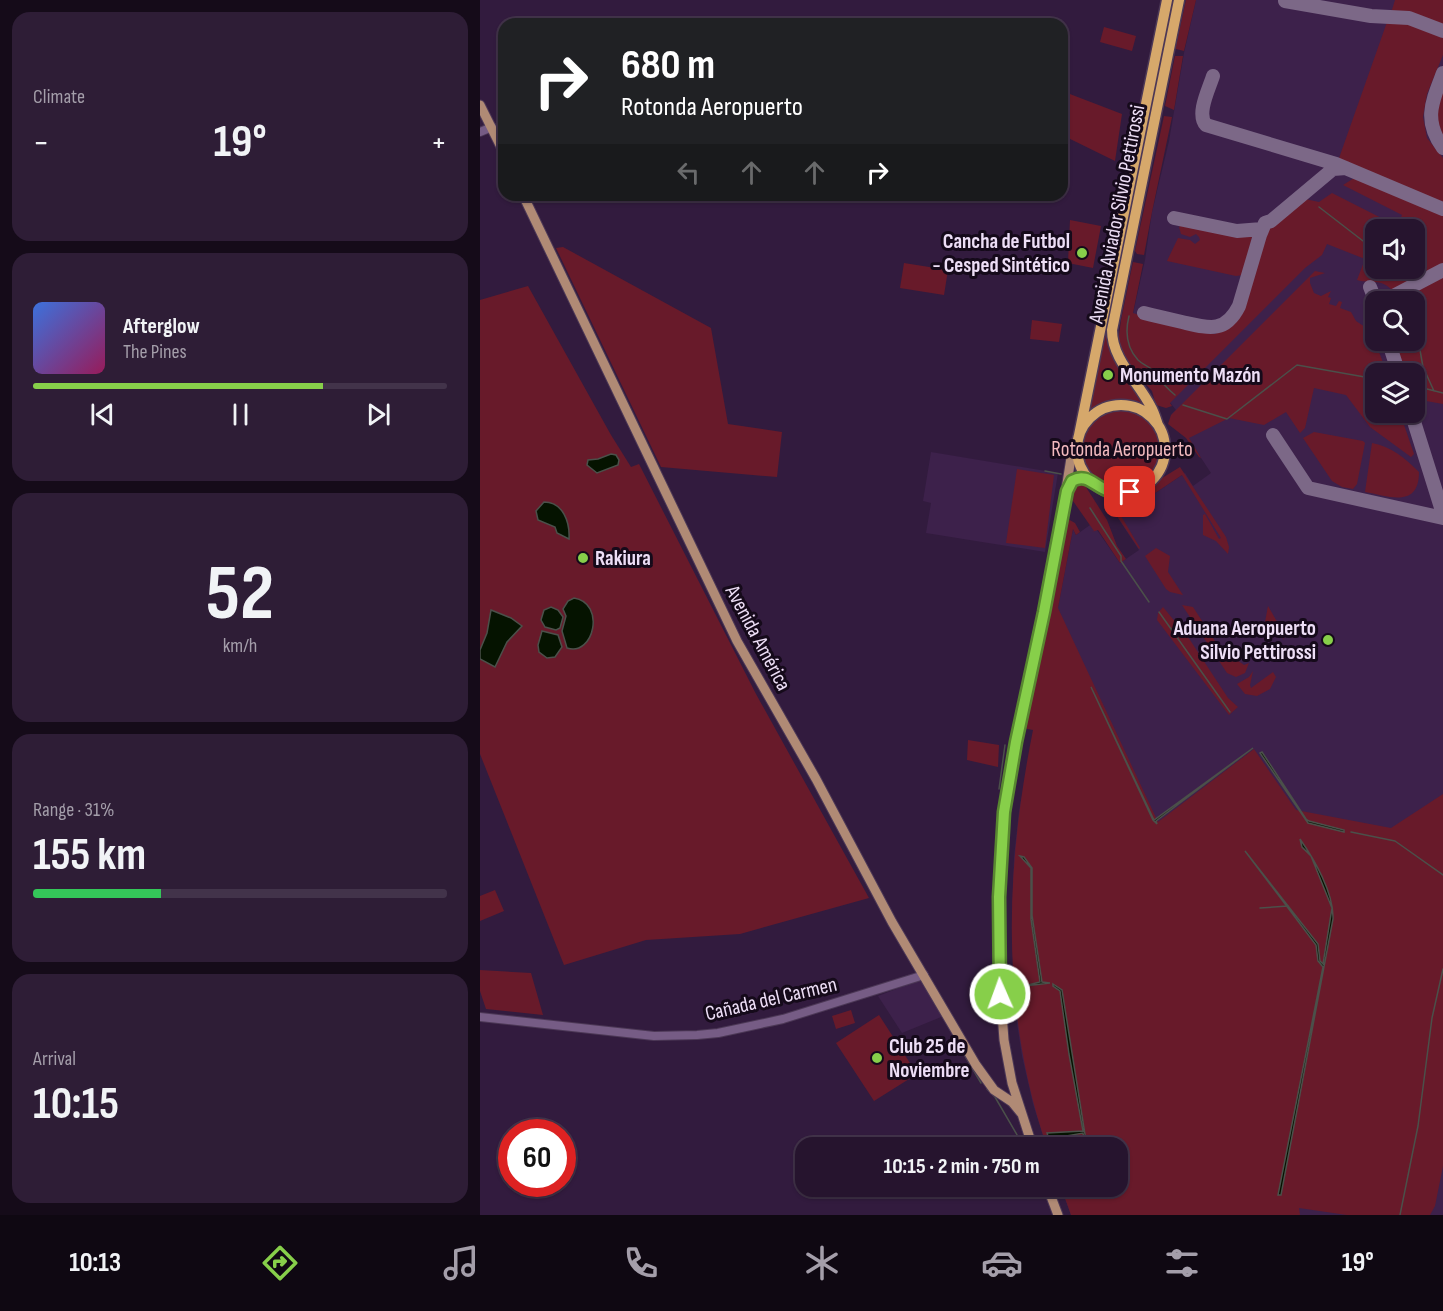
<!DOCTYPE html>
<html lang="en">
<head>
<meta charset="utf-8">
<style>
	body { margin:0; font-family:"Sofia Sans Condensed",sans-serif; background:#2e1d36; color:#f1f3f6; height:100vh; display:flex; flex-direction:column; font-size:22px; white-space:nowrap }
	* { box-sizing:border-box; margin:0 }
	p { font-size:20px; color:#a49eaa }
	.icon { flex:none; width:33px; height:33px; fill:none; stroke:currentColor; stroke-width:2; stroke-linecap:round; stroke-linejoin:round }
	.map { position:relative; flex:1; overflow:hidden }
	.drawer { display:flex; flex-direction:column; gap:12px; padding:12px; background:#150b19; width:480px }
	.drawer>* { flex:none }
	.guide { position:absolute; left:18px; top:18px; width:570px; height:183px; border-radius:18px; box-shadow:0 2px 4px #0004,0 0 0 2px #42334a; background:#202124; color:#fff; overflow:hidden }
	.controls { position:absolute; left:885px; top:219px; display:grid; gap:12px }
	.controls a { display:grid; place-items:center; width:60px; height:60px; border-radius:12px; background:#26142e; box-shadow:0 2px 4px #0004,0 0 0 2px #42334a; font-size:30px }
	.speed { position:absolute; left:18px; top:1119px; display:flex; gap:12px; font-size:30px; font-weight:700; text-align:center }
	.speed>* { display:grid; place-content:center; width:78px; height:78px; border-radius:50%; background:#26142e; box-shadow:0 2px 4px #0004,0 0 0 2px #42334a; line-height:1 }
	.speed .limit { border:9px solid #d22; background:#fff; color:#111 }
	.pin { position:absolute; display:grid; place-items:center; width:51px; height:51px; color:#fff; margin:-26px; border-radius:12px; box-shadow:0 3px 9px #0006 }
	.me { position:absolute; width:66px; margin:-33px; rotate:358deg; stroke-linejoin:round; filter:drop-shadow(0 0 4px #0008) }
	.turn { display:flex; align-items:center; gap:21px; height:126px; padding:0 24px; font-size:27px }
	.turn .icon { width:78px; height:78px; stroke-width:2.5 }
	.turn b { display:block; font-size:42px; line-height:51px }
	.lanes { display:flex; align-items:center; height:57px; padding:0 24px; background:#0003; justify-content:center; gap:30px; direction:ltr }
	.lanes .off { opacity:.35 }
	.big { font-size:45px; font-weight:700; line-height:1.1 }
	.drawer .tile { flex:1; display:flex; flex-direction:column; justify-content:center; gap:9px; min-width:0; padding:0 21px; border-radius:18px; background:#2e1d36 }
	.drawer .dial { align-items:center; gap:0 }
	.dial b { font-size:78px; line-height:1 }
	.song { display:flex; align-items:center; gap:18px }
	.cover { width:72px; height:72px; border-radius:9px; background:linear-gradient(135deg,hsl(220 70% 55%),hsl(330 70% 35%)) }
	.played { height:6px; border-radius:3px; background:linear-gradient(90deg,#87cf4a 70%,#42334a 70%) }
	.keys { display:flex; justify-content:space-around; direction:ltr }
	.heat { display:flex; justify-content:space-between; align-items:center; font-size:33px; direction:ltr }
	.charge { height:9px; border-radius:4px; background:linear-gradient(90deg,#34c759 31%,#42334a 0) }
	.trip { position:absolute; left:315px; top:1137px; width:333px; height:60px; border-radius:18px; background:#26142e; box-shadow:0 2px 4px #0004,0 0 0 2px #42334a; font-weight:700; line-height:60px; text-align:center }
	.tabs { display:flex; height:96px; justify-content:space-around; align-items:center; background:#0f0812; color:#a49eaa }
	.tabs .icon { width:42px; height:42px }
	.tabs .selected { color:#87cf4a }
	.tabs b { font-size:27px; color:#f1f3f6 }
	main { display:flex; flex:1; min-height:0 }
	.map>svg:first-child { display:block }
	.built { fill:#3d214b; fill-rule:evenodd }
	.green { fill:#681a2a; fill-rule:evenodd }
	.water { fill:#051300; stroke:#4b504a; stroke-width:1.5 }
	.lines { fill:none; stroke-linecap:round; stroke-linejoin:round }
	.stream { stroke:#4b504a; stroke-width:1.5 }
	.taxiway { stroke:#7c6887; stroke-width:14 }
	.minor-casing { stroke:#4c3856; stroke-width:10 }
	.major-casing { stroke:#4c3856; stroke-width:11 }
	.highway-casing { stroke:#4c3856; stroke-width:13 }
	.minor { stroke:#765c85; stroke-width:8 }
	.major { stroke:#b08a75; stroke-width:9 }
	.highway { stroke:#d6a86b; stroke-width:10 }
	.route-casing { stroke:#588730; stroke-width:15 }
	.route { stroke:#87cf4a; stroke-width:10 }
	.poi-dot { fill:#87cf4a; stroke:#150a1a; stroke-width:2 }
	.labels { text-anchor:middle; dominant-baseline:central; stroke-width:6; stroke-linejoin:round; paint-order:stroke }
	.street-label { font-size:21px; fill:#eddef6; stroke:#150a1a }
	.poi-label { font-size:21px; font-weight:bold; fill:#eddef6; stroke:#150a1a; text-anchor:start }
	.park-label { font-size:21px; fill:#f2babe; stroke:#150a1a }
</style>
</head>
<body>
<main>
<section class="drawer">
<div class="tile"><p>Climate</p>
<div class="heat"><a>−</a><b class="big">19°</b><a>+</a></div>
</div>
<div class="tile">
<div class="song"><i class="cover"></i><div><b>Afterglow</b><p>The Pines</p></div></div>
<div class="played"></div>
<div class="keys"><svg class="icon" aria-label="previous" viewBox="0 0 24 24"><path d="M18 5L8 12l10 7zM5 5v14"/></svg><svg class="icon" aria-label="pause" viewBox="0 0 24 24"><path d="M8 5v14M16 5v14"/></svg><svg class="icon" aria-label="next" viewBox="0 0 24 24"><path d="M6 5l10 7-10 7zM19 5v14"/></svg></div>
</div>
<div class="tile dial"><b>52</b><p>km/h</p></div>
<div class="tile"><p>Range · 31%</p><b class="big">155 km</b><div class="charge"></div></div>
<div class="tile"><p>Arrival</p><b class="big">10:15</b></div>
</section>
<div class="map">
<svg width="963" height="1215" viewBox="0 0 963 1215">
	<rect width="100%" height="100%" fill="#321b3e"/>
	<path class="built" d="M716 0H963V1215H591L581 1187 638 1186V1148H567L553 1104 542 1056 535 1010 532 916 534 857 539 811 593 529 596 535 610 525 617 530 640 563 659 550 638 518 705 473 713 486 731 473 692 414 696 410 680 390 652 318 665 260 672 212 689 141 704 53ZM896 230H934V268H896ZM896 302H934V340H896ZM896 374H934V412H896Z
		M451 452 578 473 565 552 446 533 451 503 443 501Z
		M445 978 466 1015 422 1033 398 996Z"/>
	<path class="green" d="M690 0H696L628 337 631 352 668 409C645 399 623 400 605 419Z
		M706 0H716L704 51 696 49V46Z
		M915 0H963V29L933 17 911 13Z
		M907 22C926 22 948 23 963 36V55L947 94 943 117 947 138 963 158V206L858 161Z
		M624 27 656 36 652 51 620 42Z
		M695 56H703L694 110 685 106Z
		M963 83V141C949 123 955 103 963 83Z
		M582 91 642 114 635 161 582 135Z
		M684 116 692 117 672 212 664 255 657 254 655 251Z
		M879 175 963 212V264L912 290C899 277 892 285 877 280L885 259 847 244 842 255 825 268 690 403 692 406 686 408 676 405 672 391 658 376 643 354 638 343 641 320 653 262 663 264 653 313 674 320 735 334 752 323 763 306 788 229 825 199 839 202 852 193 917 226 922 215 863 185ZM896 230H934V268H896Z
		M590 220 621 226 613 268 588 263Z
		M702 224 754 234 773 233 763 275 756 276 687 261 698 238 710 240 715 244 720 240 719 237 716 234 710 237 701 234 699 227Z
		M83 247 231 328 248 424 302 432 297 477 181 467 76 248Z
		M424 263 468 270 464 295 420 288Z
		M835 271 845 273 830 278V283L834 293 841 296 851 291 848 297 851 298 849 304 856 306 859 301 862 302 860 308 871 312 876 321 891 331 907 373 896 374V412L920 413 934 454 931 457 890 427 866 395 834 388 825 428 820 433 806 412 784 425 749 418 709 438 721 458 719 457 706 438 688 424 691 415Z
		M963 272V404L935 399 934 374 926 373 915 341 934 340V302L916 301V298Z
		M48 286 131 435 151 467 159 464 276 694 389 898 260 934 166 940 84 965 0 754V300Z
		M552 320 582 324 579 342 550 339Z
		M602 449a40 40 0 1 1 80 0a40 40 0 1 1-80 0Z
		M834 432 883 441 885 443 877 484 873 489 862 487 852 481 823 438Z
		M892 443C912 447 925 458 939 472 939 509 908 496 885 492Z
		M700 467 746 537 749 547 748 554 736 541 723 535V515L725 514 739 539 741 538 702 475 641 516 660 548 659 549 621 492 640 496 656 494Z
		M537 469 574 475 565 548 526 543Z
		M599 482 604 484 627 520 637 546 646 559 640 563 618 530 612 532 614 531 593 501 594 488Z
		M586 518 595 523 600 532 596 535 593 529 578 608 678 822 774 749 816 810 911 828 963 794V1166L955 1206 950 1215H867L819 1208 820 1215H591L581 1187 638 1186V1148L567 1147C520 1011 525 870 553 730L543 728Z
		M676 548 690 556 688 572 703 595 690 592 686 589 665 556Z
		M702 605 713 607 746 658 757 660 764 665 769 663 765 673 756 677 747 673Z
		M788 606 803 632 804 640 802 636 798 638 785 622Z
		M683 607 710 640 748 698 758 707 749 715 677 620 678 613Z
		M773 671 770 685 771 688 793 672 796 677 790 689 777 696 765 694 757 684 769 677Z
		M488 740 519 745 518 767 487 760Z
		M15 890 24 911 0 921V896Z
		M0 970 51 973 63 1015 6 1009 0 991Z
		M371 1010 375 1023 356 1029 352 1016Z
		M399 1015 437 1074 394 1101 356 1043Z"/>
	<path class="water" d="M131 454 136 455 139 460 138 465 117 473 107 465 108 460 118 459Z
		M64 502C83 502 90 522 89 539L77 533 75 527 58 520 56 511Z
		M94 598C126 603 114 657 87 648L82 631 86 616 83 609 88 601Z
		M71 607 78 610 83 617 80 628 76 630 65 627 61 620 64 610Z
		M11 610 31 618 42 626 27 642 15 667 0 659V650L7 633Z
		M62 631 78 635 82 647 75 657 67 658 59 652 58 645Z
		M611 687 674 820 773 748 676 821 677 824 673 820Z
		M782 752 826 819 829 821 864 830V832L828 823 780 753Z
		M820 839C834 859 854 893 853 919L801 1195H798L843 967 838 961 836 945 765 851 838 944 840 961 843 964 852 908 831 856 822 847Z
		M540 856 544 857 552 868V915L562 982 570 983 528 988 525 986 548 985 560 982 551 919V868Z
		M573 984 582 990 607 1147H605L603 1133 569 1139 567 1133 603 1131 589 1054 580 991 573 986Z"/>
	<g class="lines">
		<path class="stream" d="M839 207 896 251
			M914 268 924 280
			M931 295 933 302
			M649 316C645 332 647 348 658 360 662 364 666 365 670 368 678 378 685 387 695 395
			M934 316 943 367 954 391
			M943 388 963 393
			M703 405 747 419 817 365 896 379
			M565 471 581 474
			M610 508 641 556V561L669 602
			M679 612 750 712
			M519 789 525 745
			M871 832 915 841 963 875
			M780 908 808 906
			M478 1044 501 1083
			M507 1089 515 1097 540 1140 546 1144
			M920 1215 938 1126 952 1018 963 969"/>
		<path class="taxiway" d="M805 1 891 16 929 18 963 31
			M963 73C952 102 943 120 963 148
			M733 76C729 89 716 114 726 125L856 164 963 209
			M694 218 757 231 782 229
			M890 287 896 302
			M902 302 963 270
			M664 313C676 316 689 319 702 322 728 328 745 334 759 306L780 235 785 223 791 221 853 169 866 168
			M908 340 919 374
			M931 412 963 514
			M793 435 828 488 963 518"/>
		<g class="minor-casing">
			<path id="minor" d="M0 132 12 127
				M0 1017 174 1036 217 1035 238 1033 303 1019 444 975"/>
		</g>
		<g class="major-casing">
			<path id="major" d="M0 105 24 153
				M43 195 257 641 336 779 412 922 496 1065 514 1090 532 1102 541 1113
				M588 489C593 479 599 475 610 479
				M553 1148 532 1083 524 1040 519 973 521 856 530 773 575 558 591 458 594 446 598 442
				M567 1186 578 1215"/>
		</g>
		<g class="highway-casing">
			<path id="highway" d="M597 449a44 44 0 1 1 88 0a44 44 0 1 1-88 0Z
				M678 425C676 419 674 412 671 407 658 381 632 360 632 330L699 0
				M599 435 687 0"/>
		</g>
		<use href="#minor" class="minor"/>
		<use href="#major" class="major"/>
		<use href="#highway" class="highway"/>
	</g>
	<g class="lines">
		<g class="route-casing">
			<path id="route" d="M520 994 519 897 524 812 536 742 564 612 587 491 592 481C607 472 615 487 629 491 636 493 643 492 650 492"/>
		</g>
		<use href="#route" class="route"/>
	</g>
	<g class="poi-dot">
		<circle cx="602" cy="253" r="6"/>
		<circle cx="628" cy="375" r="6"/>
		<circle cx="103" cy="558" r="6"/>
		<circle cx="848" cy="640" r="6"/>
		<circle cx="397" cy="1058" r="6"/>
	</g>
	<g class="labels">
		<g class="street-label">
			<text transform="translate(637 214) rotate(-79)">Avenida Aviador Silvio Pettirossi</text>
			<text transform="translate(278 638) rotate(62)">Avenida América</text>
			<text transform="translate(291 999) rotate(-13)">Cañada del Carmen</text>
		</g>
		<g class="poi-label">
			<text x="590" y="241" text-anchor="end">Cancha de Futbol<tspan x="590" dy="24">- Cesped Sintético</tspan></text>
			<text x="640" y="375">Monumento Mazón</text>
			<text x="115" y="558">Rakiura</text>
			<text x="836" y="628" text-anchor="end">Aduana Aeropuerto<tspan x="836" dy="24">Silvio Pettirossi</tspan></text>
			<text x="409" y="1046">Club 25 de<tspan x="409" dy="24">Noviembre</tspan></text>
		</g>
		<g class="park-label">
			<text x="642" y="449">Rotonda Aeropuerto</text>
		</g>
	</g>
</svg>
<div class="controls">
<a><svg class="icon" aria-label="sound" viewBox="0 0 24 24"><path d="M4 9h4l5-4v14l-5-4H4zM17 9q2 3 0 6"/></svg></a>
<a><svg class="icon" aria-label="search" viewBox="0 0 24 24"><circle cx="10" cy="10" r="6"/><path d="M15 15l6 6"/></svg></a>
<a><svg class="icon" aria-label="layers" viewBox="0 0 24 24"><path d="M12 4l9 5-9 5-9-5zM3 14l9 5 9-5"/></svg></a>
</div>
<div class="speed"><div class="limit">60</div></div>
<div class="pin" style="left:650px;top:492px;background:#d93025"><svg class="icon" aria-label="arrive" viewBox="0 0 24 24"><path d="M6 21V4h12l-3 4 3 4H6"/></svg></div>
<svg class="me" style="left:520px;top:994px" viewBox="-20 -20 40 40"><circle r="17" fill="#87cf4a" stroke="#fff" stroke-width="3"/><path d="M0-11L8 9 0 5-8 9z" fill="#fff"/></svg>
<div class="trip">10:15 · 2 min · 750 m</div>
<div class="guide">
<div class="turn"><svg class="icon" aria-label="right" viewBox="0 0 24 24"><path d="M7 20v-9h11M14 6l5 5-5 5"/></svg><div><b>680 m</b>Rotonda Aeropuerto</div></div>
<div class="lanes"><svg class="icon off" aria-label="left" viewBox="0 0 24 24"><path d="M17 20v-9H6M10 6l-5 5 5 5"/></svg><svg class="icon off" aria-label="ahead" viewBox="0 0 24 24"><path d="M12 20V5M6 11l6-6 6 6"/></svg><svg class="icon off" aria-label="ahead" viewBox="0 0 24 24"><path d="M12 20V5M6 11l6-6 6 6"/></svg><svg class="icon" aria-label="right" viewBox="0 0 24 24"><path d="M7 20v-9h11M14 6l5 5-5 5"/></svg></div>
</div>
</div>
</main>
<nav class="tabs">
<b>10:13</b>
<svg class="icon selected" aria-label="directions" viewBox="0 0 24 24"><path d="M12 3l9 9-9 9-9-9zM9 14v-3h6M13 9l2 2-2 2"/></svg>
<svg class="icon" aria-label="music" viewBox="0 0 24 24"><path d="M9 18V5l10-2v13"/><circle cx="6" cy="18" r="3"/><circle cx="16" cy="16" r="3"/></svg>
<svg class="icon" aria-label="phone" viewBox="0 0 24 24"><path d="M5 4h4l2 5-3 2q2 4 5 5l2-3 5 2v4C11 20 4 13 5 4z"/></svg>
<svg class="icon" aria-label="climate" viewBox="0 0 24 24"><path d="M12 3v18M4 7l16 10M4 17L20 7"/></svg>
<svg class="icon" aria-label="car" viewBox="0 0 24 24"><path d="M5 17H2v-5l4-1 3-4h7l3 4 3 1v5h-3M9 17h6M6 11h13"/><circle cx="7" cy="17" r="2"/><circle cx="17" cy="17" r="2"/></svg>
<svg class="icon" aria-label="filters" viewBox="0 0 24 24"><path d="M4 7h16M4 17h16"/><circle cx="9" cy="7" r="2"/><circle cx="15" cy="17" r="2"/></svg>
<b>19°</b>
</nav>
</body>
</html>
